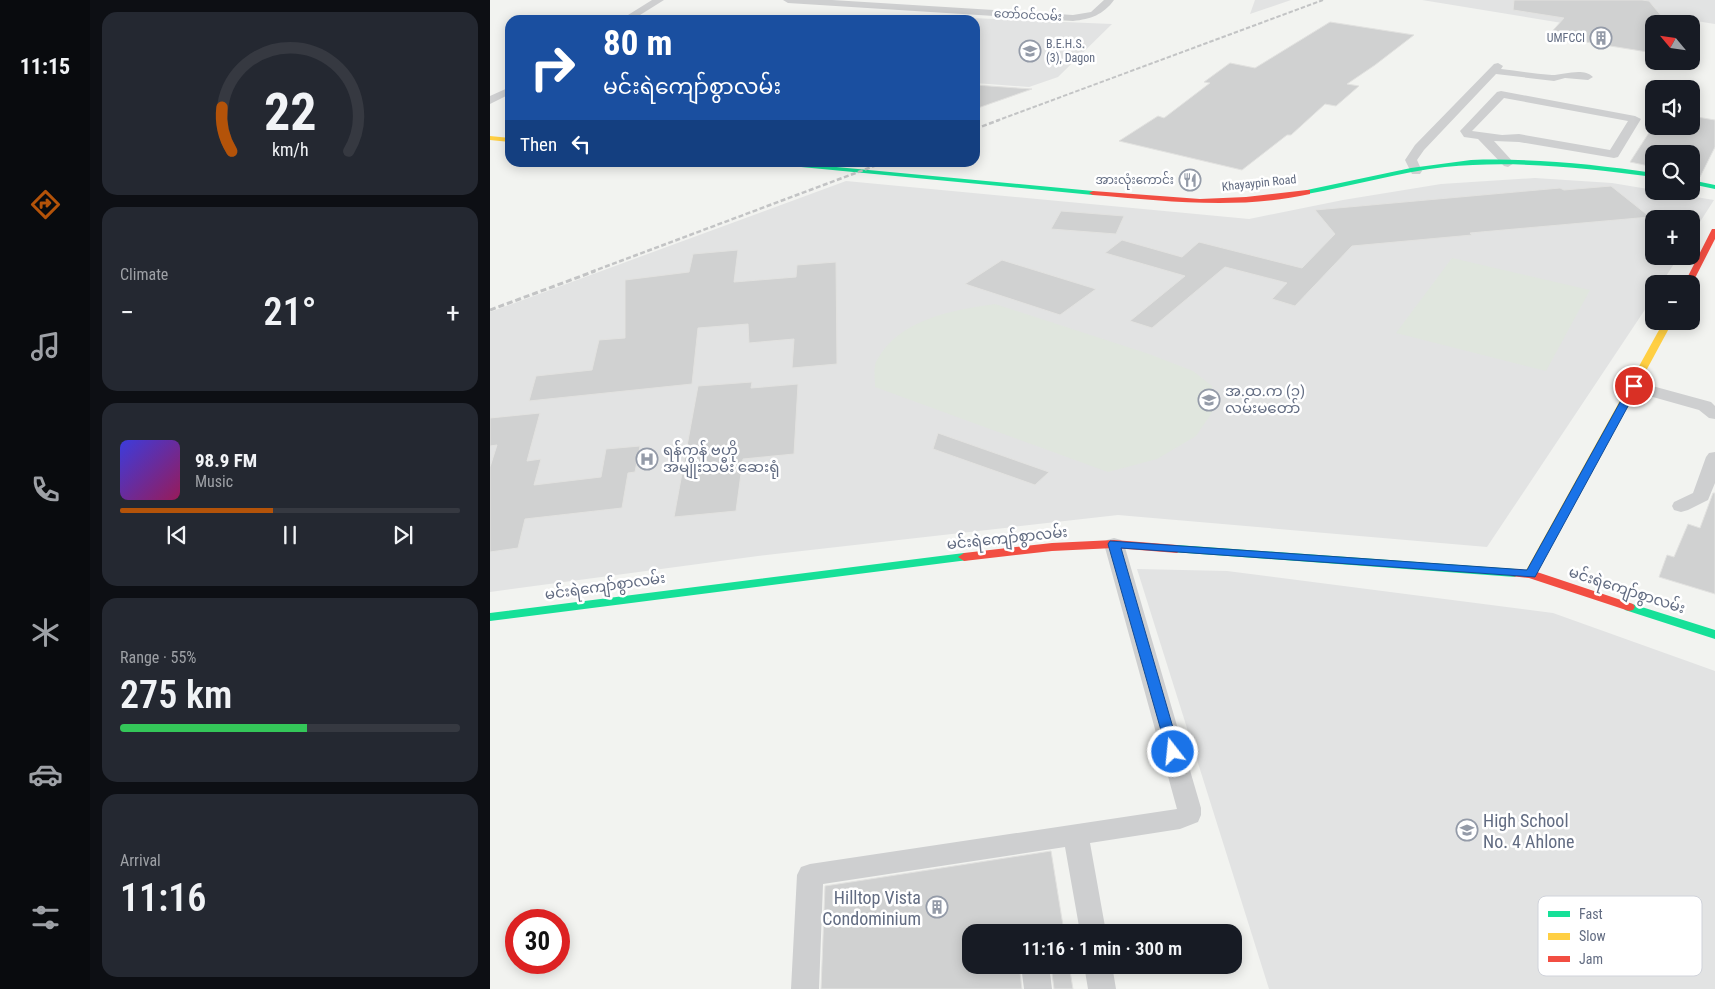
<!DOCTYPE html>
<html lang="en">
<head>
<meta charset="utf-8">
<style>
	body { margin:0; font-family:"Roboto Condensed","Noto Sans Myanmar",sans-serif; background:#242831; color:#f1f3f6; height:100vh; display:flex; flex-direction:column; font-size:19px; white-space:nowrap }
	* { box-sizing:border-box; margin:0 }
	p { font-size:16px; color:#9ea1a6 }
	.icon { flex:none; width:28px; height:28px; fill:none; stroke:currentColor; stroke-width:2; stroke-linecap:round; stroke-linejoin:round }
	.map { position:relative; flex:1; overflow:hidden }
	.side { display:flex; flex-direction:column; gap:12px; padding:12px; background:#0d0f14; width:400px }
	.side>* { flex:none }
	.hud { position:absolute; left:15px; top:15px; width:475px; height:152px; border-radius:15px; box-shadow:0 2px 12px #0003; background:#1a4fa0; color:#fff; overflow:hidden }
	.needle { width:32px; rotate:299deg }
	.buttons { position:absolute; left:1155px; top:15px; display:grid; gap:10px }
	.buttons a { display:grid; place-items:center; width:55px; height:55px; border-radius:10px; background:#171b24; box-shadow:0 2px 12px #0003; font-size:25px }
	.speed { position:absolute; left:15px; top:909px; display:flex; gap:10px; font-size:25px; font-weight:700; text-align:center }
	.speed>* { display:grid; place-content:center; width:65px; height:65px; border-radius:50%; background:#171b24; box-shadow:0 2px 12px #0003; line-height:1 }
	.speed .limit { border:8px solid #d22; background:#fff; color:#111 }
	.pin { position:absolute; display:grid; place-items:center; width:42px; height:42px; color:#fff; margin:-21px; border:2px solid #fff; border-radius:50%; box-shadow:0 1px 5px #0007 }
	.me { position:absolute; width:55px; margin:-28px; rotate:344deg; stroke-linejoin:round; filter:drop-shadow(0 0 4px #0008) }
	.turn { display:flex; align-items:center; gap:18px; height:105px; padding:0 15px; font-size:22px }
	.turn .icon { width:65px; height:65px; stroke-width:2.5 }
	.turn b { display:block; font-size:35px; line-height:42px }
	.then { display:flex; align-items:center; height:48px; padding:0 15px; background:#0003; gap:10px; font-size:19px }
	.big { font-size:38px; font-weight:600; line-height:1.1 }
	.side .tile { flex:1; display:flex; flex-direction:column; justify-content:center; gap:8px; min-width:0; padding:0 18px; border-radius:15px; background:#242831 }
	.side .dial { align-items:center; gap:0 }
	.dial svg { height:130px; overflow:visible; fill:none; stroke:#363941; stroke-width:7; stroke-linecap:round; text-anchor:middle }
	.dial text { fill:#f1f3f6; stroke:none }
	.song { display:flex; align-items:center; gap:15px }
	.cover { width:60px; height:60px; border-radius:8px; background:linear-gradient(135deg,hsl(240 70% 55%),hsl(330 70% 35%)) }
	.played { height:5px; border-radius:2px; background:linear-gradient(90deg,#b45309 45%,#363941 45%) }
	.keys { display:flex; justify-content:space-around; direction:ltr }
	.heat { display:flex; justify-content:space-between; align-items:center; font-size:28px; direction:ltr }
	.charge { height:8px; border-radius:4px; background:linear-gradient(90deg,#34c759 55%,#363941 0) }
	.trip { position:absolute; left:472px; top:924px; width:280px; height:50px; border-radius:15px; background:#171b24; box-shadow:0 2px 12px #0003; font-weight:600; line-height:50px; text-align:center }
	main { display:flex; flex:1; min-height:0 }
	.tab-bar { display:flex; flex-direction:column; width:90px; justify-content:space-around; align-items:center; background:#090b0e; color:#9ea1a6 }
	.tab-bar .icon { width:35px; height:35px }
	.tab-bar .active { color:#b45309 }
	.tab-bar b { font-size:22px; color:#f1f3f6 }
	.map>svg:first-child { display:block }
	.built { fill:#e2e3e3 }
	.green { fill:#e0e6de }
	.building { fill:#d0d1d1; stroke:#e2e2e0 }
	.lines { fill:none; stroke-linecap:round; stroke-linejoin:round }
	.street { fill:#cecfd0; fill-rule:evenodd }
	.fast { fill:#16e098; fill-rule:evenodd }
	.slow { fill:#ffcf43; fill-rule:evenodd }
	.jam { fill:#f24e42; fill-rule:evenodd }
	.rail-far2 { stroke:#c3c4c5; stroke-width:2; stroke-dasharray:4.5 2; stroke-linecap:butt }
	.rail-far1 { stroke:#c3c4c5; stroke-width:2.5; stroke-dasharray:5 2.5; stroke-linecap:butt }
	.rail { stroke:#c3c4c5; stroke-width:3; stroke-dasharray:6 3; stroke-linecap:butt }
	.route { fill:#1a73e8; stroke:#114b97 }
	.labels { text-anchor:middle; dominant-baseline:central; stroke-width:5; stroke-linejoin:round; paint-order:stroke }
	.far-street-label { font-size:12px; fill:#626c82; stroke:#fff }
	.far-poi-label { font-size:12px; fill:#626c82; stroke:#fff; text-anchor:end }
	.poi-label { font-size:15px; fill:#626c82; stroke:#fff; text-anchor:start }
	.street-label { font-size:15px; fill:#626c82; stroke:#fff }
	.near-poi-label { font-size:18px; fill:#626c82; stroke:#fff; text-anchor:start }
	.key { fill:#fff; stroke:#d0d3da; stroke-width:1 }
	.key-label { font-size:14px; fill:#626c82 }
</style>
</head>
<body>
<main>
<nav class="tab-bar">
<b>11:15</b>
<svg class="icon active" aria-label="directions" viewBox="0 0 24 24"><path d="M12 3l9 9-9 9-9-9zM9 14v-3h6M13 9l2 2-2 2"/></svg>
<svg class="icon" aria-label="music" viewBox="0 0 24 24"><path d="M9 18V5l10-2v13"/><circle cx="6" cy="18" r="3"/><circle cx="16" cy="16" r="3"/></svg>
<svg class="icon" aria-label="phone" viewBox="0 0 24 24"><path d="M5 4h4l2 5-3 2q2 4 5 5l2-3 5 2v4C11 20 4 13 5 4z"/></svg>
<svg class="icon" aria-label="climate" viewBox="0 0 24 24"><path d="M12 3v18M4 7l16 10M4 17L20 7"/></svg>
<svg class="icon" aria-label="car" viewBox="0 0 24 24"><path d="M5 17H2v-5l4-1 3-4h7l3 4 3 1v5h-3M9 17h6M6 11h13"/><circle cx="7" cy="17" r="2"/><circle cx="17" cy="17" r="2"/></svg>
<svg class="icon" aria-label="filters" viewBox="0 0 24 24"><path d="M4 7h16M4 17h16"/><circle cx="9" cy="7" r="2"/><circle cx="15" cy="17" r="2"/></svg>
</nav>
<section class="side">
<div class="tile dial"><svg viewBox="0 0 100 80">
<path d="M14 69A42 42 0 1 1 86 69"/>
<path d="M14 69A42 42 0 0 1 8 42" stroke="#b45309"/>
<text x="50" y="56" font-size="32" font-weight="700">22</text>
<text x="50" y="72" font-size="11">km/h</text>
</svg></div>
<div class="tile"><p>Climate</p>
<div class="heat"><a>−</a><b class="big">21°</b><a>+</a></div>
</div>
<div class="tile">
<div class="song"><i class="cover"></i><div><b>98.9 FM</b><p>Music</p></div></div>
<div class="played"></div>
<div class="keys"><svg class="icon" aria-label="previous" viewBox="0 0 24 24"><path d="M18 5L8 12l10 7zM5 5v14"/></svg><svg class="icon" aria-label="pause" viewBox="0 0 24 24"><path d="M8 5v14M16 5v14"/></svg><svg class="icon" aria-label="next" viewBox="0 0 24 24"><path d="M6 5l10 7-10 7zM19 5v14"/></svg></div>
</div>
<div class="tile"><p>Range · 55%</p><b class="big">275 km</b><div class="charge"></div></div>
<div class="tile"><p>Arrival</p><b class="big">11:16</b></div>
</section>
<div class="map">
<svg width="1225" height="989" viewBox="0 0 1225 989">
	<rect width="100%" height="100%" fill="#f2f3f0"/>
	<path class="built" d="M765 0H801L760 14Z
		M932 0H1225V24L1142 11 1121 31Z
		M434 16 622 24 568 77 539 87 485 83V20H429Z
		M1045 178 1122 183 1224 200 1201 236V219H1164V256H1189L1171 284H1164V296L997 547 628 515 268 556 0 592V312L356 181 759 219 853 200 951 184Z
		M647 569 737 571 1063 613 1225 671V989H779Z"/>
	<path class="green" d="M962 258 1100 290 1056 371 906 333Z
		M505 304 659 354 703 371 722 386 723 411 706 436 667 459 618 472 385 387C385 379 383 366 387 360 410 319 462 310 505 304Z"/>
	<path class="building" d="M1024 0H1152L1159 1 1178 24H1164V53L1058 36 1074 18 1023 10Z
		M840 22 924 35 885 65 857 84 869 86 846 106 835 104 801 135H797L752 170 629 141 668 116 674 118 720 83 714 82 740 63 765 68Z
		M485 85 542 89 485 109Z
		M1201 116 1225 120V147L1210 177 1201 175V154H1164V167L1140 162 1164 125 1201 126Z
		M1121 186 1160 217 980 233 982 235 862 246 805 306 782 299 797 283 735 267 662 328 640 321 695 276 615 253 632 240 692 257 709 242 812 268 845 234 825 210 1070 188 1074 190Z
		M571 211 634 216 626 234 561 229Z
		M248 250 244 282 306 277 307 265 346 262 347 364 302 368 304 339 259 343 258 324 208 328 202 384 39 401 46 376 102 370 109 340 135 338V280L199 272 203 254Z
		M512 260 606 289 570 315 475 284Z
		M262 382 261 388 308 384 304 454 253 459 246 511 184 517 208 386Z
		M50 413 37 461 51 459 44 485 111 477 116 449 150 446 145 472 138 473 132 508 35 519 28 548 0 552V467L7 445 0 446V418Z
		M448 433 559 472 545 485 443 449Z
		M1223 493H1225V594L1169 577 1177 555 1184 557 1198 524 1210 528Z
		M561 851 574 932H481V965H529L532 989H331L335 886Z
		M561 965H579L583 989H564Z"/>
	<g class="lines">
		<path class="street" d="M162 0H174L142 20H130Z
			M293 0H342L583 15 601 12 614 0H624C613 15 601 19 583 21L298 3Z
			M1008 63 1013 66 1011 69C1028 71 1045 74 1062 75 1074 75 1093 67 1103 77L1098 80 1075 78 1064 81 1006 74 934 150 927 160 932 171 930 174H922L915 160 925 145 1004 64Z
			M20 87V94L0 104V96Z
			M1011 91 1145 116 1151 119 1128 157 1124 158 1029 142 1004 141 1024 163 1018 167 1014 166 988 139 974 137 970 131 1007 92ZM1014 98 1138 121 1120 150 1029 134 1012 135 982 131Z
			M1144 381 1221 402 1225 406V419L1219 418 1209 410 1138 390 1136 386 1138 382Z
			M1225 452V483L1218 500 1198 510 1191 512 1184 510 1182 506 1184 502 1203 493 1216 457 1219 453Z
			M624 538 631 540 634 544 711 808V815L708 822 690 829 600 843 616 932H590L575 847 333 884 329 989H301L307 875 311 867 320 864 687 809 614 544 617 540Z
			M531 965H559L562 989H534Z
			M594 965H622L626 989H598Z"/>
		<path class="fast" d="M981 160C1043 158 1103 164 1164 173V177C1095 168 1025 160 955 167 909 172 863 186 817 194L813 192 817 190 921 168Z
			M260 162H293L603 191 607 193 603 195Z
			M1201 180 1225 185V189L1201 184Z
			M687 545 1025 569 1031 573 1025 577 683 552 681 549 683 546Z
			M474 553 478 554 480 557 478 560 0 621V613Z
			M1139 603 1225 630V639L1135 610 1133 607 1135 604Z"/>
		<path class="slow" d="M0 136 20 138V142L0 140Z
			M1174 321H1183L1046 574 1040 578 1036 577 1034 574Z"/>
		<path class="jam" d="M817 190H820V194C747 210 676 201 603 195L599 193 603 191 710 199 756 197Z
			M1222 229H1225V239L1202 284 1201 286V284H1194Z
			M624 540 687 545 693 549 687 553 624 548 562 551 474 561 468 557 474 553 562 543Z
			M1025 569 1044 571 1143 604 1145 607 1143 610 1139 611 1039 578 1021 576 1019 573 1021 570Z"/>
		<path class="rail-far2" d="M506 121 833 0"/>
		<path class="rail-far1" d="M485 129 509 120
			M101 272 395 162"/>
		<path class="rail" d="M0 310 105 271"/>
	</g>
	<path class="route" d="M1144 383 1149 386 1045 577 631 548 690 752 688 755 683 757 678 755 618 544 620 541 1037 570 1139 386Z"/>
	<defs>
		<g id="building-ring" transform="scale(1.125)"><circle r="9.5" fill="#fff" stroke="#949ba8" stroke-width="1.5"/><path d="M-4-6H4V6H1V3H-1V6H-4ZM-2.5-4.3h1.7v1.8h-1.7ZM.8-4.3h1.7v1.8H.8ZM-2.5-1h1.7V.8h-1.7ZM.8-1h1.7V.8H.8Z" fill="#949ba8"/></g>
		<g id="school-ring" transform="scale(1.125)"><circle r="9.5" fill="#fff" stroke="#949ba8" stroke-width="1.5"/><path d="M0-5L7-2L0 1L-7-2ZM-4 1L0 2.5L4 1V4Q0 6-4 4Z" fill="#949ba8"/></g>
		<g id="restaurant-ring" transform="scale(1.125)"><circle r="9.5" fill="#fff" stroke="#949ba8" stroke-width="1.5"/><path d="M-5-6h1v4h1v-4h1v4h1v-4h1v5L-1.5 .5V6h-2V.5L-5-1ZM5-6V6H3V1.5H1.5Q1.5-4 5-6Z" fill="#949ba8"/></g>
		<g id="hospital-ring" transform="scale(1.125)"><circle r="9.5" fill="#fff" stroke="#949ba8" stroke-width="1.5"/><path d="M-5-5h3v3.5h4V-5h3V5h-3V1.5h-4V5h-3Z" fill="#949ba8"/></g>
	</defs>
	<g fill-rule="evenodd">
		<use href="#building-ring" x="1111" y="38"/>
		<use href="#school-ring" x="540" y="51"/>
		<use href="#restaurant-ring" x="700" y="180"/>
		<use href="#school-ring" x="719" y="400"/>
		<use href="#hospital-ring" x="157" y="459"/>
		<use href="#school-ring" x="977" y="830"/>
		<use href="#building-ring" x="447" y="907"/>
	</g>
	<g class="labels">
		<g class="far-street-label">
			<text transform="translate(538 15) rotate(3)">တော်ဝင်လမ်း</text>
			<text transform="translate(769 183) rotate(-6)">Khayaypin Road</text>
		</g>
		<g class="far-poi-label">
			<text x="1095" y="38">UMFCCI</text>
			<text x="556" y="44" text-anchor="start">B.E.H.S.<tspan x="556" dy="14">(3), Dagon</tspan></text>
			<text x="684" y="180">အားလုံးကောင်း</text>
		</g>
		<g class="poi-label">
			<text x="735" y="391">အ.ထ.က (၁)<tspan x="735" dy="17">လမ်းမတော်</tspan></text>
			<text x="173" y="450">ရန်ကုန် ဗဟို<tspan x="173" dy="17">အမျိုးသမီး ဆေးရုံ</tspan></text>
		</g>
		<g class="street-label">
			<text transform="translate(517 538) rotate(-6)">မင်းရဲကျော်စွာလမ်း</text>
			<text transform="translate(115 586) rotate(-8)">မင်းရဲကျော်စွာလမ်း</text>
			<text transform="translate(1137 590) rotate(18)">မင်းရဲကျော်စွာလမ်း</text>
		</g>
		<g class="near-poi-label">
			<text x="993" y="820">High School<tspan x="993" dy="21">No. 4 Ahlone</tspan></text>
			<text x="431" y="897" text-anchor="end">Hilltop Vista<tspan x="431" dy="21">Condominium</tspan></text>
		</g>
	</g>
	<rect x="1048" y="896" width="164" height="80" rx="8" class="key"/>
	<rect x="1058" y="911" width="22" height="6" fill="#16e098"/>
	<rect x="1058" y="933" width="22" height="7" fill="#ffcf43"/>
	<rect x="1058" y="956" width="22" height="6" fill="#f24e42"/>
	<g class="key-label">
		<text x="1089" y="919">Fast</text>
		<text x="1089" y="941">Slow</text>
		<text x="1089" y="964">Jam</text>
	</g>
</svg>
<div class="buttons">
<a><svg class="needle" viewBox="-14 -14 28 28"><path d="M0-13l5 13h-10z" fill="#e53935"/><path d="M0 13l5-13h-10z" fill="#9ea1a6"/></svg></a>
<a><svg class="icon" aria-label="sound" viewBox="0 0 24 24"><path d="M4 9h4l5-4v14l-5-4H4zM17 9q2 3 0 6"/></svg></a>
<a><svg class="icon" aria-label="search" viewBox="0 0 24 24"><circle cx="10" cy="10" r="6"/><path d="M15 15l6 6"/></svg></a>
<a>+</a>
<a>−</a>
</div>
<div class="speed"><div class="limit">30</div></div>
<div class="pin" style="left:1144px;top:386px;background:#d93025"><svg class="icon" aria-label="arrive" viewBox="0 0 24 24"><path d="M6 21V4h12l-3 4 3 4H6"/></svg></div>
<svg class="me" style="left:683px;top:752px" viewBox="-20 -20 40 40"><circle r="17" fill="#1a73e8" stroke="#fff" stroke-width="3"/><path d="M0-11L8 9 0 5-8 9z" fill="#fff"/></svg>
<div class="trip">11:16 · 1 min · 300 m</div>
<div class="hud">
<div class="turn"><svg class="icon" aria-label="right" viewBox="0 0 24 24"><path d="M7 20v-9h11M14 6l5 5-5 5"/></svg><div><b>80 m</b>မင်းရဲကျော်စွာလမ်း</div></div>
<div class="then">Then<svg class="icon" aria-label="left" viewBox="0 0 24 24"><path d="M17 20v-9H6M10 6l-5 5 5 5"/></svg></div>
</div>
</div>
</main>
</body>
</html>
